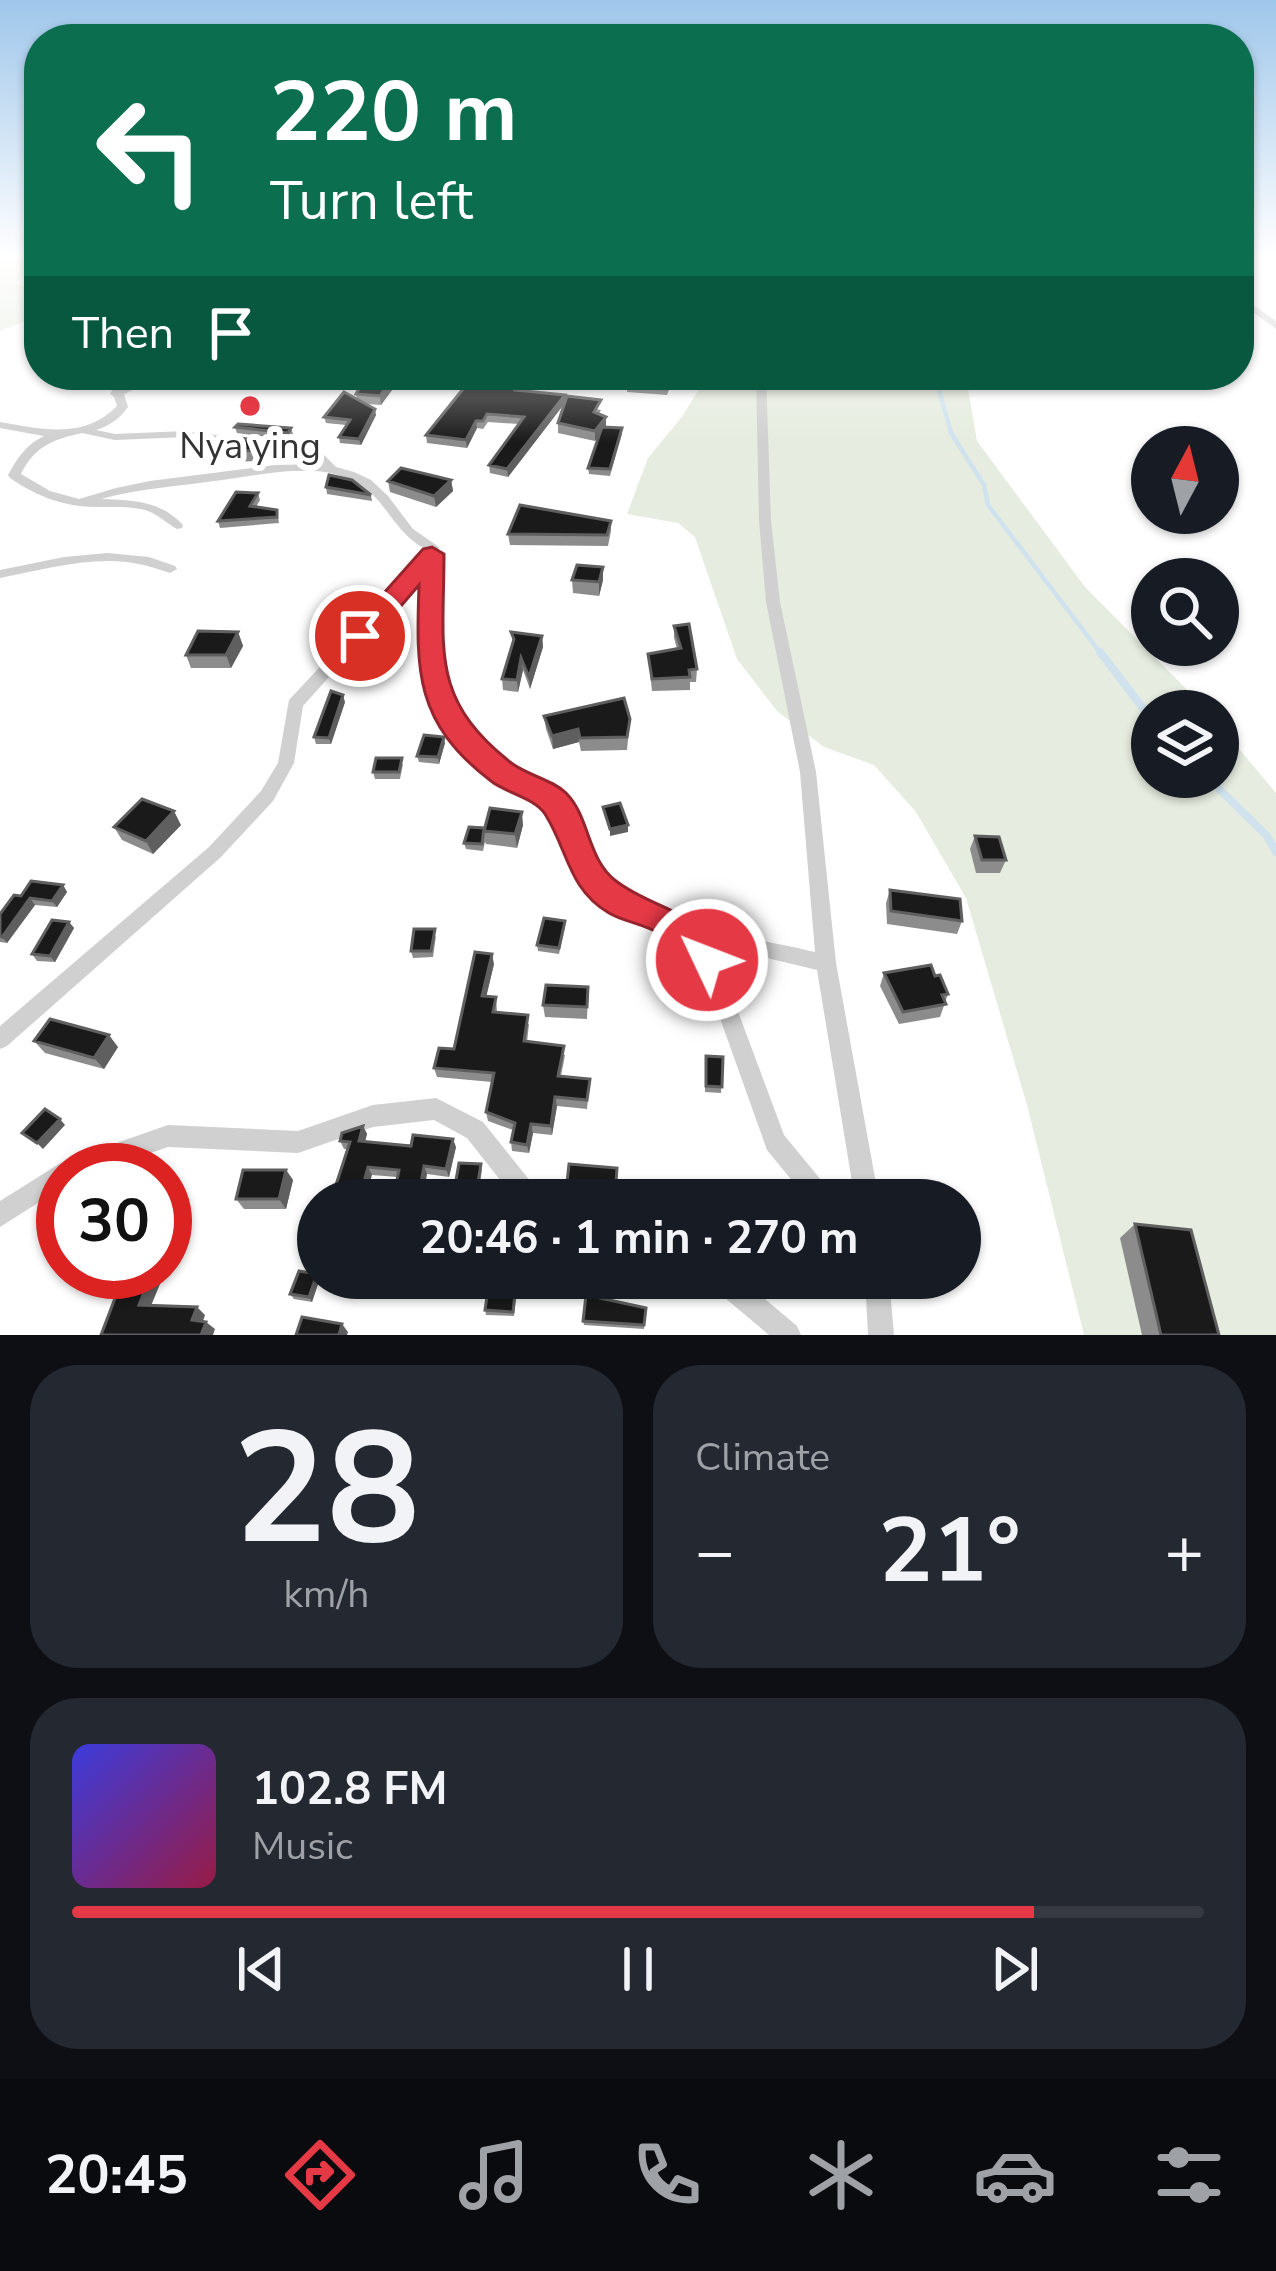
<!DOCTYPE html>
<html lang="en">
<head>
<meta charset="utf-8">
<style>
	body { margin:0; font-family:"Nunito Sans",sans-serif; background:#242831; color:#f1f3f6; height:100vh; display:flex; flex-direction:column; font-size:45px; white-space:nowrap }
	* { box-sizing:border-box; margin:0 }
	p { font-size:39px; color:#9ea1a6 }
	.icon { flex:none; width:66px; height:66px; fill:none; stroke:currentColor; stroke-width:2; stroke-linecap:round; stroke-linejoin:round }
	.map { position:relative; height:1335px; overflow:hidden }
	.sheet { display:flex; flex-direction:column; gap:30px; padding:30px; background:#0d0f14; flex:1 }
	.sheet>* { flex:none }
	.hud { position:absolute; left:24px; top:24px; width:1230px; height:366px; border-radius:48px; box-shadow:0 3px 9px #0004; background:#0b6e4f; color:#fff; overflow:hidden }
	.needle { width:78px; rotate:7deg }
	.controls { position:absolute; left:1131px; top:426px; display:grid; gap:24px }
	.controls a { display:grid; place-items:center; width:108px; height:108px; border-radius:50%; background:#171b24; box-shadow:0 3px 9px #0004; font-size:60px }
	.speed { position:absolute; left:36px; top:1143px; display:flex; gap:24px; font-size:60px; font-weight:700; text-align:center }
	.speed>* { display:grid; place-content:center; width:156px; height:156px; border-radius:50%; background:#171b24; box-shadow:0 3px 9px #0004; line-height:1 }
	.speed .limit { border:18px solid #d22; background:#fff; color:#111 }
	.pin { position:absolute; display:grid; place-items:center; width:102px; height:102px; color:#fff; margin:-51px; border:6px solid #fff; border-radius:50%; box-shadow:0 3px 12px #0007 }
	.me { position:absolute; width:132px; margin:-66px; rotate:313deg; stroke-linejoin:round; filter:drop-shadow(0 0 9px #0008) }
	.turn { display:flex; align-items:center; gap:42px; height:252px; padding:0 48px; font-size:54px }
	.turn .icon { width:156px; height:156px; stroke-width:2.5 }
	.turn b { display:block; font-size:84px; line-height:102px }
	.then { display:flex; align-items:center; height:114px; padding:0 48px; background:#0003; gap:24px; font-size:45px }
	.big { font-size:90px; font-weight:700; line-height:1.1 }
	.sheet .widget { flex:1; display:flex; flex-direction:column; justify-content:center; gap:18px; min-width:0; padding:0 42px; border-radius:48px; background:#242831 }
	.sheet .dial { align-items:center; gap:0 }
	.dial b { font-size:156px; line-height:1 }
	.song { display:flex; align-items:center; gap:36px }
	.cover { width:144px; height:144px; border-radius:18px; background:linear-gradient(135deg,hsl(240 70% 55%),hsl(340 70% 35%)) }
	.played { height:12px; border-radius:6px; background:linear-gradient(90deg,#e63946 85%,#363941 85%) }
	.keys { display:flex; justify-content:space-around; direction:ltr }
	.heat { display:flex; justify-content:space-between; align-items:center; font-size:66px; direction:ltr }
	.sheet .tiles { flex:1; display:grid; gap:30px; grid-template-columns:1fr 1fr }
	.widget:last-child { grid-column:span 2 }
	.trip { position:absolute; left:297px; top:1179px; width:684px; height:120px; border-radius:60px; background:#171b24; box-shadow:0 3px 9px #0004; font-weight:700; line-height:120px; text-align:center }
	.menu { display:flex; height:192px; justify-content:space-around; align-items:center; background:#090b0e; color:#9ea1a6 }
	.menu .icon { width:84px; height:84px }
	.menu .current { color:#e63946 }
	.menu b { font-size:54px; color:#f1f3f6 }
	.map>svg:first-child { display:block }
	.green { fill:#e6ecdf }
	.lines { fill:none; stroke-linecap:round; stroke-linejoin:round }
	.stream-far1 { stroke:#cfe2ee; stroke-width:4.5 }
	.stream { stroke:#cfe2ee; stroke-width:8 }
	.street { fill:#d0d0d0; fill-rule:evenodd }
	.wall { fill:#8c8c8c }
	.shaded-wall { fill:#5f5f5f }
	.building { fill:#1a1a1a; stroke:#5f5f5f; stroke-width:3 }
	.route { fill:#e63946; stroke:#96252e; stroke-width:3 }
	.poi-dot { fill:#e63946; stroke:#fff; stroke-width:4.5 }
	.labels { text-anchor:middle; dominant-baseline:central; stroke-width:12; stroke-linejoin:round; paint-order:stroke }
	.far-poi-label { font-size:36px; fill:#333; stroke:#fff }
</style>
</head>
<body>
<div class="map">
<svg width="1276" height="1335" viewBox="0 0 1276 1335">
	<rect width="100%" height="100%" fill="#fff"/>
	<path class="green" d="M0 255H39V272L14 282 29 289 39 286V323L23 322 0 331Z
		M708 375H971L968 389 977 441 1085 587 1208 711H1152V777H1218V724L1276 793V1335H1084L1027 1105 966 898 916 812 874 765 824 747 777 711 737 659 695 537 678 523 627 514 648 458 681 418Z"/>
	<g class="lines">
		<path class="stream-far1" d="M935 375 951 433 984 485 988 505 1102 655"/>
		<path class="stream" d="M1100 652 1152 720
			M1207 777 1267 836 1276 852"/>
		<path class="street" d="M1239 295 1276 321V329L1239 302Z
			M107 375H117L122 388 154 375H168L124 394 128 407C120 418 110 426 96 430L115 434 185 431 304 446 319 450 336 467 354 472 371 480 388 496 413 529 439 547C435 626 428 702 495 759 514 775 541 778 559 795 582 818 580 853 601 877 644 925 754 937 815 952L800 772 766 602 759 521 756 375H766L771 521 780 602 816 772 836 963 879 1200H855L817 970 700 942 724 974 784 1135 831 1192 835 1200H808L767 1150 706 979 669 933 634 919 608 905 589 888 574 863 559 821 548 806 534 795 485 769 462 746 445 722 432 693 425 666 422 638 424 571 303 706 294 763 273 801 221 857 7 1046 0 1049V1026L209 847 261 791 278 763 289 700 425 554V549C393 531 387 501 359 484 346 476 331 472 315 471 284 469 252 476 222 480 181 486 141 488 101 499 133 500 161 501 183 525L182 528 177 529C166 523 158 514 145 510 130 506 113 507 98 507 64 507 38 497 10 478L8 475C18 457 26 445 44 436L0 428V422C41 429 84 440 117 406L114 397 110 394 112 391ZM82 433 115 440 185 437 303 452 311 454 321 464 275 465 150 481 116 488 79 499 50 491 21 474C34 447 53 439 82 433Z
			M107 553 149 557 175 566 177 569 170 573C158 569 146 565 133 563 89 556 43 570 0 578V570L64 557Z
			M436 1098 483 1122 539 1192 543 1200H516L467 1138 434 1120 373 1127 298 1153 168 1147 103 1170H63V1187L0 1227V1201L62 1162 168 1125 298 1131 373 1105Z
			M709 1278H740L797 1326 801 1335H769L712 1287Z
			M865 1278H889L894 1335H868Z"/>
	</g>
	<path class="wall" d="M367 375H414L408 386H395L381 405 366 404 376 415 361 445 340 443 339 437 346 425 326 423 324 417 357 399 356 394Z
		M673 379 667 395 627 392V386Z
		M518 390 601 410 599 414 606 417V427L622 434 610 476 589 474 588 468 598 437 595 441 558 433V423L564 404 508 477 490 473 489 465 519 424 488 422 483 429 477 428 467 448 427 443 426 435Z
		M235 427 291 428 293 434 290 440 237 433Z
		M277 443 280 454 275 460 234 462 230 451Z
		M451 480 453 491 436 507 390 492 388 481Z
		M326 487 371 495 372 501 327 494Z
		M258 493 260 500 256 507 277 510 279 523 220 528 218 521Z
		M611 521V531L608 546 510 545 508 534Z
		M572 580H603L599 596 573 593Z
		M674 626 697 669 696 682H690V690L652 691 648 654 677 649 674 638Z
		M238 632 243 646 231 668H191L186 655Z
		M511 632 542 636 543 647 530 689 523 670 518 692 503 690 502 679 513 643Z
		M345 702 331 744H316L314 737Z
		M544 716 630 719 627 750 581 751 579 742 553 749 546 729Z
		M445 743 439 764 419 762 417 756Z
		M403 764 400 779H375L373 772Z
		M181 825 153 854 122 840 114 827Z
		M523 825 517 848 486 844 485 842 483 851 466 849 464 843 484 828Z
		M975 836 1006 860 1000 873H976L970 849Z
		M63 885 67 892 57 907 35 905 7 943 0 942V914L21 896Z
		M890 890 962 921 957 934 887 924 886 903Z
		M69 922 74 928 55 962 37 961 32 954Z
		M565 927 559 954 538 951 537 945Z
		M436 936 433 957 413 958 411 951Z
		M494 964 486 997H496L497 1012 529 1024 527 1042 565 1055 561 1076 590 1079 587 1109 557 1106 552 1135 533 1133 529 1153 512 1151 511 1142 513 1130 488 1121 486 1112 492 1082 437 1077 434 1068 454 1049Z
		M884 973 935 976 948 994 940 1017 899 1024 880 986Z
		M588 987 587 1019 545 1017 543 1005Z
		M34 1041 118 1047 104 1069 45 1053Z
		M706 1056 723 1057 721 1093 705 1092Z
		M363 1126 367 1134 365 1142 456 1147 449 1177 427 1174 397 1177 372 1175 348 1149H344L340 1141Z
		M481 1164 482 1169 479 1193 457 1192 455 1186Z
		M617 1168 616 1200H567L566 1192Z
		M286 1170 293 1180 286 1209H244L236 1199Z
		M1135 1224 1219 1335H1142L1120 1238Z
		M317 1274 318 1278H320L312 1302 294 1299 290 1294Z
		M466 1278 464 1292 424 1290 422 1286Z
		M517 1289 514 1316 486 1315 485 1310Z
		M646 1308 644 1329 584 1325 583 1321Z"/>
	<path class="shaded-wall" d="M393 377 395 386 381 405 380 396Z
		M565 395V403L508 477 507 469Z
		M375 409 376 415 361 445 359 439Z
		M606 417V427L595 441V431Z
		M476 421 477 428 467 448 466 440Z
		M277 443 280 454 275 460 272 450Z
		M451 480 453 491 436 507 434 496Z
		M603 567V580L599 596V582Z
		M238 632 243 646 231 668 226 655Z
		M542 636 543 647 530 689 529 677Z
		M521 658 523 670 518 692 517 680Z
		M343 695 345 702 331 744 329 738Z
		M578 729 579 742 553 749 552 736Z
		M444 737 445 743 439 764 438 757Z
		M174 811 181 825 153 854 146 841Z
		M522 812 523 825 517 848 515 834Z
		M628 825V832L610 836V829Z
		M63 885 67 892 57 907 52 901Z
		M30 898 35 905 7 943 2 937Z
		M69 922 74 928 55 962 50 956Z
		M492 954 494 964 484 1006 482 996Z
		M109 1035 118 1047 104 1069 94 1058Z
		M555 1097 557 1106 552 1135 551 1126Z
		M60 1119 65 1125 43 1149 37 1143Z
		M531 1124 533 1133 529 1153 527 1145Z
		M363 1126 367 1134 363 1149 359 1141Z
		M453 1139 456 1147 449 1177 446 1169Z
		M424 1166 427 1174 423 1200H418Z
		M368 1167 372 1175 365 1200H359Z
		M286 1170 293 1180 286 1209 279 1199Z
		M179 1207 188 1216 165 1272V1241Z
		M152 1272H165L148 1313 139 1305Z
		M317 1274 318 1278H320L312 1302 309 1297Z
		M197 1307 205 1315 201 1327 192 1320Z
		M206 1322 215 1329 213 1335H201Z
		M342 1324 348 1332 347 1335H339Z"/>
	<path class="building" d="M367 375H408L407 377H393L380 396 356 394Z
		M631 375H672L667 389 627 386Z
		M497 380 517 383 515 390 565 395 507 469 489 465 524 417 487 414 483 421H476L466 440 426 435 467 384Z
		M344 392 375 409 359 439 339 437 350 420 324 417Z
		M567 396 601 400 594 412 606 417 595 431 558 423Z
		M238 424 291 428 288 433 235 427Z
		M602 427 622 428 610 469 588 468Z
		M240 438 277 443 272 450 230 451Z
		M401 468 451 480 434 496 388 481Z
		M329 475 352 480 371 495 326 487Z
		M236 492 258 493 250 506 277 510V517L218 521Z
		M520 505 611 521 607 535 508 534Z
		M577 565 603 567 599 582 572 580Z
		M689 624 697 669 689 670 690 677 652 679 648 654 681 648 674 626Z
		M198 631 238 632 226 655H186Z
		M511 632 542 636 529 677 521 658 517 680 502 679 514 639Z
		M331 691 343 695 329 738 314 737Z
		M624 698 630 719 627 737 580 738 578 729 552 736 544 716Z
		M424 735 444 737 438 757 417 756Z
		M376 758H402L399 772H373Z
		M142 799 174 811 146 841 114 827Z
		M620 803 628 825 610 829 603 807Z
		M490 808 522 812 515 834 484 831Z
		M469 827 484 828 482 844 464 843Z
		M975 836 999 837 1006 860H982Z
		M31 881 63 885 52 901 30 898 2 937 0 936V914L14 895 21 896Z
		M890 890 960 899 962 921 891 911Z
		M544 918 565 921 559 948 537 945Z
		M52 920 69 922 50 956 32 954Z
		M414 929H435L431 951H411Z
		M475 952 492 954 482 996 496 997 493 1012 528 1015 524 1041 564 1046 558 1076 590 1079 587 1100 555 1097 551 1126 531 1124 527 1145 511 1142 515 1123 486 1112 494 1073 434 1068 439 1048 454 1049Z
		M931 965 935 976 940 975 948 994 942 995 946 1004 903 1012 884 973Z
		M546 985 588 987 587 1007 543 1005Z
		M50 1019 109 1035 94 1058 34 1041Z
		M706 1056 723 1057 722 1087 706 1086Z
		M45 1109 60 1119 37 1143 22 1133Z
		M363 1126 359 1141 411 1146 413 1135 453 1139 446 1169 424 1166 418 1200H393L399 1170 368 1167 359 1200H331L350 1142 340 1141 342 1133Z
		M459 1163 481 1164 477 1188 455 1186Z
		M569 1164 617 1168 615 1196 566 1192Z
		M243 1170H286L279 1199H236Z
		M165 1205 179 1207 165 1241Z
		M1135 1224 1191 1230 1219 1335H1161Z
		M299 1271 317 1274 309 1297 290 1294Z
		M125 1272H152L139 1305 197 1307 192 1320 206 1322 201 1335H101Z
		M423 1278H464L462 1287 422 1286Z
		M489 1283 516 1285 513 1312 485 1310Z
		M586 1295 646 1308 644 1325 583 1321Z
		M302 1317 342 1324 339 1335H296Z"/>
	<linearGradient id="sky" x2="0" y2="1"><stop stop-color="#9ec6ea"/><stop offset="0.58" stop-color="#fff"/><stop offset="1" stop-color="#fff" stop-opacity="0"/></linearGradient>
	<rect width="1276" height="442" fill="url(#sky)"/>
	<path class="route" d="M432 547 444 554C444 648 429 698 510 762 526 775 552 779 566 793 590 817 587 859 616 881 655 911 701 909 725 960L719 972 707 976C685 968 678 946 660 934 645 924 624 922 609 913 568 889 568 850 545 814 535 798 506 793 491 781 415 723 416 672 419 585L369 643H351L347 636 351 630 423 549Z"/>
	<circle class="poi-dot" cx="250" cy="406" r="12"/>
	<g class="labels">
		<g class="far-poi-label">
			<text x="250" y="446">Nya ying</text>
		</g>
	</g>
</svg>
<div class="controls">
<a><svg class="needle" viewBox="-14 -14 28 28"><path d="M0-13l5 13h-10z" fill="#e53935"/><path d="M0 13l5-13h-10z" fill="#9ea1a6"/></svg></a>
<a><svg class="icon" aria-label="search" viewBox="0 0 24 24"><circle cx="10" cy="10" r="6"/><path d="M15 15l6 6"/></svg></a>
<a><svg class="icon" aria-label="layers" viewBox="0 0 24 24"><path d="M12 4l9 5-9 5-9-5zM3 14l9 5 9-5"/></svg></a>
</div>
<div class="speed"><div class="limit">30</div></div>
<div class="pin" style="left:360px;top:636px;background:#d93025"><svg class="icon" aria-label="arrive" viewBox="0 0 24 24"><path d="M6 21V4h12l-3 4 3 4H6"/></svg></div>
<svg class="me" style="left:707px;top:960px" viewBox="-20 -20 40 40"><circle r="17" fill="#e63946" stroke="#fff" stroke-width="3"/><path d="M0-11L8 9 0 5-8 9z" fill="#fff"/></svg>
<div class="trip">20:46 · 1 min · 270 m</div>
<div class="hud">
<div class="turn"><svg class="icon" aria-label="left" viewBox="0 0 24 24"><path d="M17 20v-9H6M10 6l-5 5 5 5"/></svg><div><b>220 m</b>Turn left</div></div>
<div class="then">Then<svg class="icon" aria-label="arrive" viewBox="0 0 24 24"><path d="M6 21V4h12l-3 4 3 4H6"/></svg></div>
</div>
</div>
<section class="sheet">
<div class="tiles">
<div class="widget dial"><b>28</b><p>km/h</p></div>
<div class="widget"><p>Climate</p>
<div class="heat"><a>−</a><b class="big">21°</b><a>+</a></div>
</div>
<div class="widget">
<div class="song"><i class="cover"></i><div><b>102.8 FM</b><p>Music</p></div></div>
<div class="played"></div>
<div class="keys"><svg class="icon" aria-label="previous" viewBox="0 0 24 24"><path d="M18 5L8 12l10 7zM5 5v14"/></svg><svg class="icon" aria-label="pause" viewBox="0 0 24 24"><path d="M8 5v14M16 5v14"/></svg><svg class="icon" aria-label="next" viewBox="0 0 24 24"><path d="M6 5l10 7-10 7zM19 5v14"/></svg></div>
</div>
</div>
</section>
<nav class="menu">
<b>20:45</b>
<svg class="icon current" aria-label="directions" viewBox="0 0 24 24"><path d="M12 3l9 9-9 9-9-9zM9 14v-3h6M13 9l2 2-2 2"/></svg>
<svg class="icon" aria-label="music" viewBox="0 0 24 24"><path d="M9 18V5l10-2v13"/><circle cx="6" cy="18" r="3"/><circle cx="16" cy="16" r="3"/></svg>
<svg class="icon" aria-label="phone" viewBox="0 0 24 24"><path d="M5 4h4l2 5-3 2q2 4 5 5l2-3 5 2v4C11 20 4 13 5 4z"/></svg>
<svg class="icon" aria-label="climate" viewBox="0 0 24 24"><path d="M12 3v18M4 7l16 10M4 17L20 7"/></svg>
<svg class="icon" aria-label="car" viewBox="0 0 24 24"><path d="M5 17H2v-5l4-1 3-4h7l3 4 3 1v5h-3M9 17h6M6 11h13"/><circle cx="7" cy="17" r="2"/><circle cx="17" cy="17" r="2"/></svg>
<svg class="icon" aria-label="filters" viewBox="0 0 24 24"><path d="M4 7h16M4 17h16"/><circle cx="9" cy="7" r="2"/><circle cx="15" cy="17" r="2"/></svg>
</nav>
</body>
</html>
